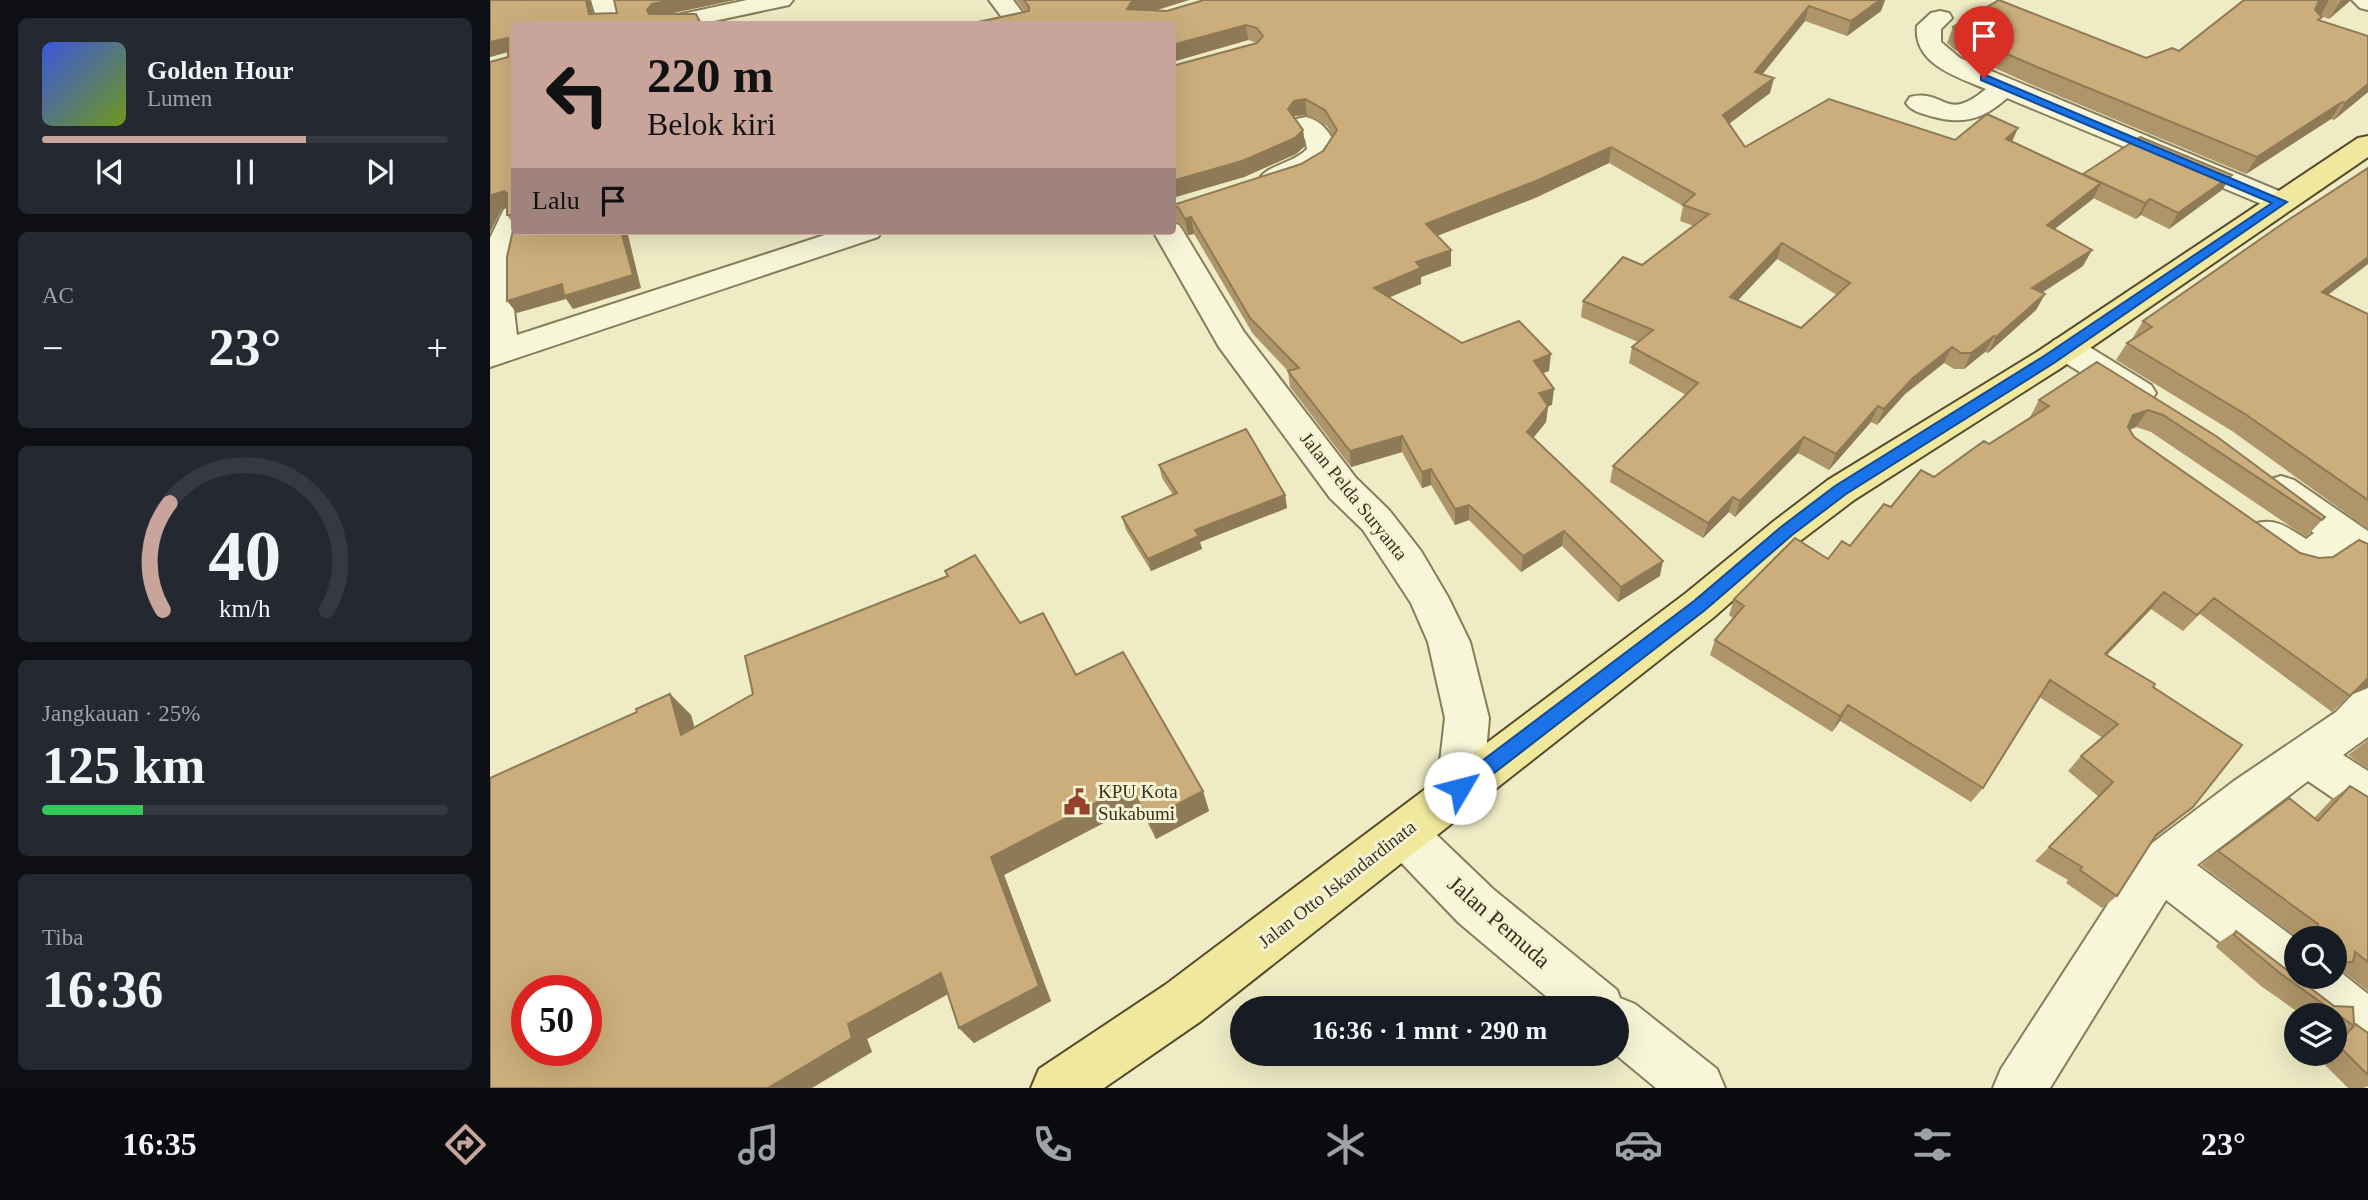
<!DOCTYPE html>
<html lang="id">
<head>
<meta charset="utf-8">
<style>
	body { margin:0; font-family:"Times New Roman",serif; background:#242831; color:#f1f3f6; height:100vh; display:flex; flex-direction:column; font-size:26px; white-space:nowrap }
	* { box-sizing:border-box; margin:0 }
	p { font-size:23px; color:#9ea1a6 }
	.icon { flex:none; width:38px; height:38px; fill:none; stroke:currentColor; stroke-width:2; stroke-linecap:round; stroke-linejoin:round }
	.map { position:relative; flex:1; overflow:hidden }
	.details { display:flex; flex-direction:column; gap:18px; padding:18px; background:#0d0f14; width:490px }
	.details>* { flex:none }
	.hud { position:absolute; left:21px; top:21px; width:665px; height:214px; border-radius:7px; box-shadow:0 7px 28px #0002; background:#c8a49b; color:#111; overflow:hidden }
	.tools { position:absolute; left:1794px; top:926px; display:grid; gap:14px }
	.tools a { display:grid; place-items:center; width:63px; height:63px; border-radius:50%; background:#171b24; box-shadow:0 7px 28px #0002; font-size:35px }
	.speed { position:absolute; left:21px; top:975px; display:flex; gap:14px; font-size:35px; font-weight:700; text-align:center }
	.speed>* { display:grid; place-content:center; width:91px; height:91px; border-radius:50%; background:#171b24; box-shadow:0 7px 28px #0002; line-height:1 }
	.speed .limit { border:10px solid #d22; background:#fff; color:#111 }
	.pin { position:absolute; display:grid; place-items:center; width:60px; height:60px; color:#fff; margin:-72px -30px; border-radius:50% 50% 50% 0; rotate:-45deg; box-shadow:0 0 7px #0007 }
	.pin .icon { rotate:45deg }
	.me { position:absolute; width:77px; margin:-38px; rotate:53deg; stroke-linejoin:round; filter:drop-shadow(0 0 5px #0008) }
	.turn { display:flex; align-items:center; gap:24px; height:147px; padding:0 21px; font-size:32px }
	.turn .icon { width:91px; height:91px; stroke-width:2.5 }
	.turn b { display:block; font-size:49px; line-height:60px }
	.then { display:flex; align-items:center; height:66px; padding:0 21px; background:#0003; gap:14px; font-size:26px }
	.big { font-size:52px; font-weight:600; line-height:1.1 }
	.details .widget { flex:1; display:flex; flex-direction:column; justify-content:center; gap:10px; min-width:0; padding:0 24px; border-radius:10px; background:#242831 }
	.details .dial { align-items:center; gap:0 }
	.dial svg { height:182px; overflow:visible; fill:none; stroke:#363941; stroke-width:7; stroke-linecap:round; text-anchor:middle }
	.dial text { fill:#f1f3f6; stroke:none }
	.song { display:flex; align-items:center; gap:21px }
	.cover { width:84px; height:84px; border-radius:10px; background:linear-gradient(135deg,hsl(230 70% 55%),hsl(80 70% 35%)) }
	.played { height:7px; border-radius:4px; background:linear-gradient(90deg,#c8a49b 65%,#363941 65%) }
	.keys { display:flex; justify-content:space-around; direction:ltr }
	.heat { display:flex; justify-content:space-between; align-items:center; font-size:38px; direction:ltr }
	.charge { height:10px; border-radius:5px; background:linear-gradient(90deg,#34c759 25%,#363941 0) }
	.trip { position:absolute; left:740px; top:996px; width:399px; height:70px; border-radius:35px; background:#171b24; box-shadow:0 7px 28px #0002; font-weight:600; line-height:70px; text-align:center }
	.tabs { display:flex; height:112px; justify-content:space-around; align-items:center; background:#090b0e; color:#9ea1a6 }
	.tabs .icon { width:49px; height:49px }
	.tabs .on { color:#c8a49b }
	.tabs b { font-size:32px; color:#f1f3f6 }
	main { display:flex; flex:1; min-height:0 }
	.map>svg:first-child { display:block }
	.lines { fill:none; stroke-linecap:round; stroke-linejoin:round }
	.minor-casing { stroke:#887d5b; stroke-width:4 }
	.major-casing { stroke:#564a2f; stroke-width:4 }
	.minor { fill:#f8f6d8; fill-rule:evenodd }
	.major { fill:#f0e99d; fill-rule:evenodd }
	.wall { fill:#af966a; fill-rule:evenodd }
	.shaded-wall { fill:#8e7a56 }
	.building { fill:#cbae7b; stroke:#8e7a56; stroke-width:2; fill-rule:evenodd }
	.route { fill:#1a73e8; stroke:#114b97; stroke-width:2 }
	.labels { text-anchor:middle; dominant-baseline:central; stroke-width:6; stroke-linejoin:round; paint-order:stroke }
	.street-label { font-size:19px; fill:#39311f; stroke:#f5f3d4 }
	.poi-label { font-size:19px; fill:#39311f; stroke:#f5f3d4; text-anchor:start }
	.near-street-label { font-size:23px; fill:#39311f; stroke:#f5f3d4 }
</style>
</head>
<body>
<main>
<section class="details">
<div class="widget">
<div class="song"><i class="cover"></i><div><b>Golden Hour</b><p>Lumen</p></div></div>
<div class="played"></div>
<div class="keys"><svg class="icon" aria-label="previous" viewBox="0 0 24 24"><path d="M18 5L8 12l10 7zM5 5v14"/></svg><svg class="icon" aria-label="pause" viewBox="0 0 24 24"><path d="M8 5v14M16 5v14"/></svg><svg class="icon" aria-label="next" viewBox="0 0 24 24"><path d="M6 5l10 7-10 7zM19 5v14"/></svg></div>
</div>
<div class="widget"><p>AC</p>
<div class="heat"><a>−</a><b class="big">23°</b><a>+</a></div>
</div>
<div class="widget dial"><svg viewBox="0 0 100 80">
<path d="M14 69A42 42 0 1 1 86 69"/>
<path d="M14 69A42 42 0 0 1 17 22" stroke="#c8a49b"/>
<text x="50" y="56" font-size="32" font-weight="700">40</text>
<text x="50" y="72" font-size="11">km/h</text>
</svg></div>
<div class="widget"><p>Jangkauan · 25%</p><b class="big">125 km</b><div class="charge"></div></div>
<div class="widget"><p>Tiba</p><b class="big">16:36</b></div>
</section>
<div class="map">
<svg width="1878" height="1088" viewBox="0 0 1878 1088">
	<rect width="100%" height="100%" fill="#eeebc5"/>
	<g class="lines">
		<g class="minor-casing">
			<path id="minor" d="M101 0H125L132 24H108Z
				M257 0H303L299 5 210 24H166L169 19Z
				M499 0H523L541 24H517Z
				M1862 0H1878V10L1870 8Z
				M1450 11 1459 13 1462 18 1451 29V42L1470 58 1801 196 1806 202 1801 208 1791 211 1781 208 1517 98C1493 120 1472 125 1440 116 1431 113 1421 111 1416 103L1420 97C1456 88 1454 124 1496 89 1467 77 1423 64 1427 26L1441 13Z
				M816 117C832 121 840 132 846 147 833 170 801 191 774 184L770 178C778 165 804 163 817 149L815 139 802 125 806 119Z
				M24 206V231H33C20 266 22 299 27 335L347 231H392L388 237 0 367V238L14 209Z
				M682 223 689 225 693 231 754 332 866 478 899 510 931 551 958 597 980 642 999 718 993 788 986 803 970 809 954 803 947 788 955 718 938 642 921 603 873 530 840 498 729 347 663 231H682Z
				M1576 337 1588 340 1661 385 1666 393 1661 401 1649 405 1637 401 1564 356 1559 348 1564 340Z
				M1791 476 1804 480 1878 531V566L1864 562 1852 553C1843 561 1832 572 1819 574 1803 575 1766 547 1759 534L1764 524C1786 517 1798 528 1816 539L1824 533 1778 500 1772 490 1778 480Z
				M1878 688V737L1853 755 1878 771V817L1862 811 1818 781 1707 865 1806 939V976H1844V967L1878 994V1052L1860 1044 1844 1032V1015H1824L1676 900 1560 1088H1503L1511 1069 1653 850 1744 781 1846 712 1863 694Z
				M913 811 929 818 1003 889 1127 990 1130 998 1145 1004 1227 1069 1235 1088H1166L1125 1054H1127V1008H1070L969 923 897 848 890 833 897 818Z"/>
		</g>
		<g class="major-casing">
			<path id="major" d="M1878 136V157L1571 368 1364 500 1310 541 1224 617 711 1021 614 1088H541L549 1069 675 985 1196 593 1284 521 1338 480 1547 352 1868 138Z"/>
		</g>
		<use href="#minor" class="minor"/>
		<use href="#major" class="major"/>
	</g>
	<path class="wall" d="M0 0H99L103 14 127 13 124 0H245L179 14H206L212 24H24V225L17 215V206L12 208 0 232V62L18 57V52L0 57Z
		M526 0H699L665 11H677L714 0H1395L1391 11 1357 36 1315 21 1272 75 1280 93 1239 124 1255 147 1465 140 1523 141 1593 174 1742 175 1732 190 1679 229 1651 215 1646 219 1603 198 1565 229 1593 266 1552 293 1555 294 1546 310 1498 353 1495 352 1474 369H1464L1454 363 1415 394 1387 425 1381 422 1339 470 1308 453 1245 517 1239 512 1213 538 1120 482 1123 466 1196 395 1139 363 1142 347 1148 342 1091 317 1093 301 1152 265 1204 226 1190 221 1193 206 1119 163 1045 198 947 236 961 250V266L931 277V284L899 297 972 343 1059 371 1053 373 1062 405 1058 406 1056 422 1043 438 1170 576 1128 602 1072 546 1031 572 979 520 965 525 941 485 932 488 912 452 861 467 800 387 798 371 763 334 704 234 698 235 691 224 686 222 683 205 811 164 833 151 843 137 837 126 817 115 805 116 804 118 813 130 815 146 806 154 754 177 682 198V66L767 43 758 40 682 62V24L535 12ZM1287 259 1347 295 1311 328 1248 300Z
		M1754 0H1861L1839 19 1831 16 1832 17 1830 21 1878 92 1844 120 1841 119 1756 174 1540 84 1465 50 1457 43 1463 27 1656 58 1689 51Z
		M1878 168V264L1838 295 1878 314V529L1742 431 1626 360 1637 343 1643 339H1642L1653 321Z
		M1607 362 1835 517 1816 537 1661 432 1646 427 1640 430 1644 437 1810 553 1829 558 1843 557 1878 544V687L1866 690 1842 712 1710 614 1693 631 1661 609 1617 655 1663 687 1686 821 1664 838 1627 896 1612 908 1576 883 1578 880 1545 861 1609 797 1578 771 1591 756 1613 738 1549 697 1493 788 1481 802 1350 721 1342 732 1220 655 1225 640 1243 618 1239 615 1244 599 1338 559 1360 546 1401 507 1444 477 1499 444 1541 418 1540 417 1549 400Z
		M669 465 795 495 797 508 710 542 712 549 661 571 636 530 632 517 683 495 672 478Z
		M530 623 713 791 719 811 666 839 648 805 514 875 561 1001 484 1043 469 1028 458 994 377 1039 382 1052 147 712 180 694 201 715 204 727Z
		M1878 740V769L1858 755Z
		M1860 786 1878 797V991L1850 969 1844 972V938H1808L1711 865 1728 851 1824 818 1841 800Z
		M1746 931 1878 1033V1086L1873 1088H1858L1825 1055 1827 1054H1844V1015H1812L1771 986 1726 947 1728 943Z"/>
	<path class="shaded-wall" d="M96 0H99L106 24 99 14Z
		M182 0H245L168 16 164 23 157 10 162 4Z
		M646 0H699L645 16 637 9 642 1Z
		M1390 0H1395L1391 11 1357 36 1361 21Z
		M1834 0H1839L1830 16 1819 17 1829 1Z
		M1852 0H1861L1839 19 1850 2Z
		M1319 6 1315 21 1261 88 1265 72Z
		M756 25 758 40 682 62V45Z
		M18 38 24 50 0 57V42Z
		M1284 78 1280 93 1229 131 1233 115Z
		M1878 84V92L1844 120 1855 103Z
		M815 99 817 115 805 116 799 125 798 109 804 101Z
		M1852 102 1841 119 1756 174 1767 157Z
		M1528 128 1521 144 1516 139Z
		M813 130 815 146 806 154 754 177 682 198V181Z
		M1121 147 1119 163 1045 198 936 240V224Z
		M1742 175 1732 190 1679 229 1688 213Z
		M1611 183 1603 199 1549 241 1557 225Z
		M14 191 23 203 12 208 0 232V199L2 195Z
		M1660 199 1651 215 1646 219 1655 203Z
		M701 217 704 234 698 235 695 219Z
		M131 231H137L151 288 83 309 76 299 27 313 17 301Z
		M1292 243 1287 259 1236 313 1240 297Z
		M961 250V266L931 277V284L884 304V288L926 262Z
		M1602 250 1593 266 1534 304 1542 288Z
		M1878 257V264L1818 310 1832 292Z
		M1555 294 1546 310 1498 353 1506 337Z
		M1504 336 1495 352 1474 369 1481 353Z
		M1462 347 1454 363 1415 394 1387 425 1394 409 1423 378Z
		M1061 354 1059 371 1043 377 1044 361Z
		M1064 389 1062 405 1058 406 1056 422 1035 448 1037 432 1049 393Z
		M1388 406 1381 422 1339 470 1346 454Z
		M1658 410 1646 427 1632 433 1643 415Z
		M912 436V452L861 467 860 451Z
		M1314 437 1308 453 1245 517 1250 501Z
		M941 469V485L932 488V472Z
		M795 495 797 508 710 542 712 549 661 571 658 559 705 530Z
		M1243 497 1239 512 1213 538 1218 523Z
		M979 505V520L965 525V509Z
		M1074 531 1072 546 1031 572 1033 556Z
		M1173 561 1170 576 1128 602 1131 587Z
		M1674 592 1661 609 1602 670 1615 654Z
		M1878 678V687L1862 692Z
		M180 694 201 715 212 755 191 735Z
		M1358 705 1350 721 1342 732 1350 716Z
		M640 785 648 805 514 875 561 1001 484 1043 469 1028 501 857Z
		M713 791 719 811 666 839 658 820Z
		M1703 807 1686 821 1651 849 1666 835Z
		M451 973 467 989 377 1039 382 1052 322 1088H278L358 1024Z"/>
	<path class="building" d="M0 0H96L99 14 127 13 124 0H182L162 4 157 10 159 14H206L211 24H24V217V215H17V193L14 191 2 195 0 199V62L18 57V38L0 42Z
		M534 0H646L642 1 637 9 677 11 714 0H1390L1361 21 1319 6 1265 72 1284 78 1233 115 1255 147 1339 99 1465 140 1497 114 1528 128 1516 139 1611 183 1557 225 1602 250 1542 288 1555 294 1506 337 1504 336 1481 353H1471L1462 347 1423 378 1394 409 1388 406 1346 454 1314 437 1250 501 1243 497 1218 523 1123 466 1208 383 1142 347 1163 330 1093 301 1133 257 1152 265 1219 214 1193 205 1205 194 1121 147 1046 181 936 224 961 250 926 262 931 268 884 288 972 343 1029 321 1061 354 1044 361 1064 389 1049 393 1058 406 1037 432 1173 561 1131 587 1074 531 1033 556 979 505 965 509 941 469 932 472 912 436 860 451 798 371 809 368 760 318 701 217 695 219 688 207 683 205 811 164 833 151 847 130 835 110 815 99 804 101 798 109 813 130 805 138 752 161 682 181V66L767 43 773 36 767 28 756 25 682 45V24H479L539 11V7ZM1292 243 1360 283 1311 328 1240 297Z
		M1509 0 1656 58 1682 48 1689 51 1754 0H1834L1829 1 1825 10 1832 17 1828 20 1878 36V84L1855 103 1852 102 1767 157 1547 67 1471 34 1463 27Z
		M1650 137 1742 175 1688 213 1660 199 1655 203 1593 174Z
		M1878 168V257L1832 292 1878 314V500L1755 414 1637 343 1662 327 1653 321 1792 224Z
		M24 226V231H131L143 275 74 296 72 284 17 301V257Z
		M1607 362 1726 436 1835 517 1832 520 1673 415 1658 410 1643 415 1638 427 1644 437 1810 553 1829 558 1843 557 1869 540 1878 544V678L1860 696 1724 598 1707 615 1674 592 1615 654 1665 684 1663 687 1752 745 1703 807 1666 835 1627 896 1590 870 1592 867 1559 847 1623 782 1591 756 1628 724 1560 680 1493 788 1358 705 1350 716 1225 640 1254 606 1244 599 1305 538 1338 559 1352 541 1360 546 1394 504 1401 507 1431 470 1444 477 1494 441 1499 444 1559 406 1549 400Z
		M756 429 795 495 705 530 709 536 658 559 632 517 687 493 669 465Z
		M485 555 530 623 553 613 586 675 633 652 713 791 658 820 640 785 501 857 549 986 469 1028 451 973 358 1024 362 1038 278 1088H0V778L147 712 146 709 180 694 191 735 263 694 255 656 458 576 455 571ZM37 990H96V1050H37Z
		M1860 786 1878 797V962L1865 952 1863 962H1844V938H1828V924L1728 851 1799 798 1828 821Z
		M1746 931 1844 1006 1863 1007 1864 1023 1878 1033V1075L1847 1044 1864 1026 1791 974 1744 935Z"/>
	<path class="route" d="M1491 76H1498L1797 202 1564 363 1356 494 1302 535 1215 610 977 794 970 797 964 794 961 788 964 782 1204 601 1291 527 1345 486 1554 356 1782 203 1491 80Z"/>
	<defs>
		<g id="civic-bare" transform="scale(2.1)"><path d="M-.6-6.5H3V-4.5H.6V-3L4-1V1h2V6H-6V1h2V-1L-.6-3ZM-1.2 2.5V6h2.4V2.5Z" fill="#97432c" stroke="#f5f3d4" stroke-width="2.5" paint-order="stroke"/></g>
	</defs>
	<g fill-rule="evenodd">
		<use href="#civic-bare" x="587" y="802"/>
	</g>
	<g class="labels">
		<g class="street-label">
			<text transform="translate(864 496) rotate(51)">Jalan Pelda Suryanta</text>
			<text transform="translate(847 884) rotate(-38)">Jalan Otto Iskandardinata</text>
		</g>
		<g class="poi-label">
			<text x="608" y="791">KPU Kota<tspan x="608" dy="22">Sukabumi</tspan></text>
		</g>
		<g class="near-street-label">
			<text transform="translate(1009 922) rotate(41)">Jalan Pemuda</text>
		</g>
	</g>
</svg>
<div class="tools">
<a><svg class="icon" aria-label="search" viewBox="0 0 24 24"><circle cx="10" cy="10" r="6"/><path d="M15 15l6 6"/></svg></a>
<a><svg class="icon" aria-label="layers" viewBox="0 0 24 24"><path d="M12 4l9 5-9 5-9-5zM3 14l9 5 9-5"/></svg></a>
</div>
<div class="speed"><div class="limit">50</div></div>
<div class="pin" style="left:1494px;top:78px;background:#d93025"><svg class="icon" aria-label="arrive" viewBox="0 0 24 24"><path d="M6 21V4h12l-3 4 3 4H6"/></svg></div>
<svg class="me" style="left:970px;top:788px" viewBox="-20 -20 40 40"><circle r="19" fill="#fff"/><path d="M0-13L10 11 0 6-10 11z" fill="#1a73e8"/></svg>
<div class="trip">16:36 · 1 mnt · 290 m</div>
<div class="hud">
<div class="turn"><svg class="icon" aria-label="left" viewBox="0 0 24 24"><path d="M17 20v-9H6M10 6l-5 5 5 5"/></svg><div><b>220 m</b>Belok kiri</div></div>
<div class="then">Lalu<svg class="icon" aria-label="arrive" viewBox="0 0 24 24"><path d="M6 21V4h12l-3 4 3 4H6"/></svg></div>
</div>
</div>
</main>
<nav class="tabs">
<b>16:35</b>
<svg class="icon on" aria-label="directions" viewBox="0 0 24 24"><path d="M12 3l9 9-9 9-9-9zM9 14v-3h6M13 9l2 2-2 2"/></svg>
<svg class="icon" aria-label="music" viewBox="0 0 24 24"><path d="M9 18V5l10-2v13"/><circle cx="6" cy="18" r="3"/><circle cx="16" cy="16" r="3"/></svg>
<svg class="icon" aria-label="phone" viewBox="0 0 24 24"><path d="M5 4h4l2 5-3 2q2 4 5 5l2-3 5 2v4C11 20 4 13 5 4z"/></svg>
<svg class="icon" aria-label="climate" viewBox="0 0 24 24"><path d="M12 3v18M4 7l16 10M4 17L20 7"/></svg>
<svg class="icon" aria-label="car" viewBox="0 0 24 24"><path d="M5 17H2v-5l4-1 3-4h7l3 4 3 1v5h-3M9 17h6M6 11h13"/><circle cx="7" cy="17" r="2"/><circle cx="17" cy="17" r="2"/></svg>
<svg class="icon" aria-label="filters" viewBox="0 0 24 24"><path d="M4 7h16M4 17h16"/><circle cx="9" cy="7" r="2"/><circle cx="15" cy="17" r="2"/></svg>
<b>23°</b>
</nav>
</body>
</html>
